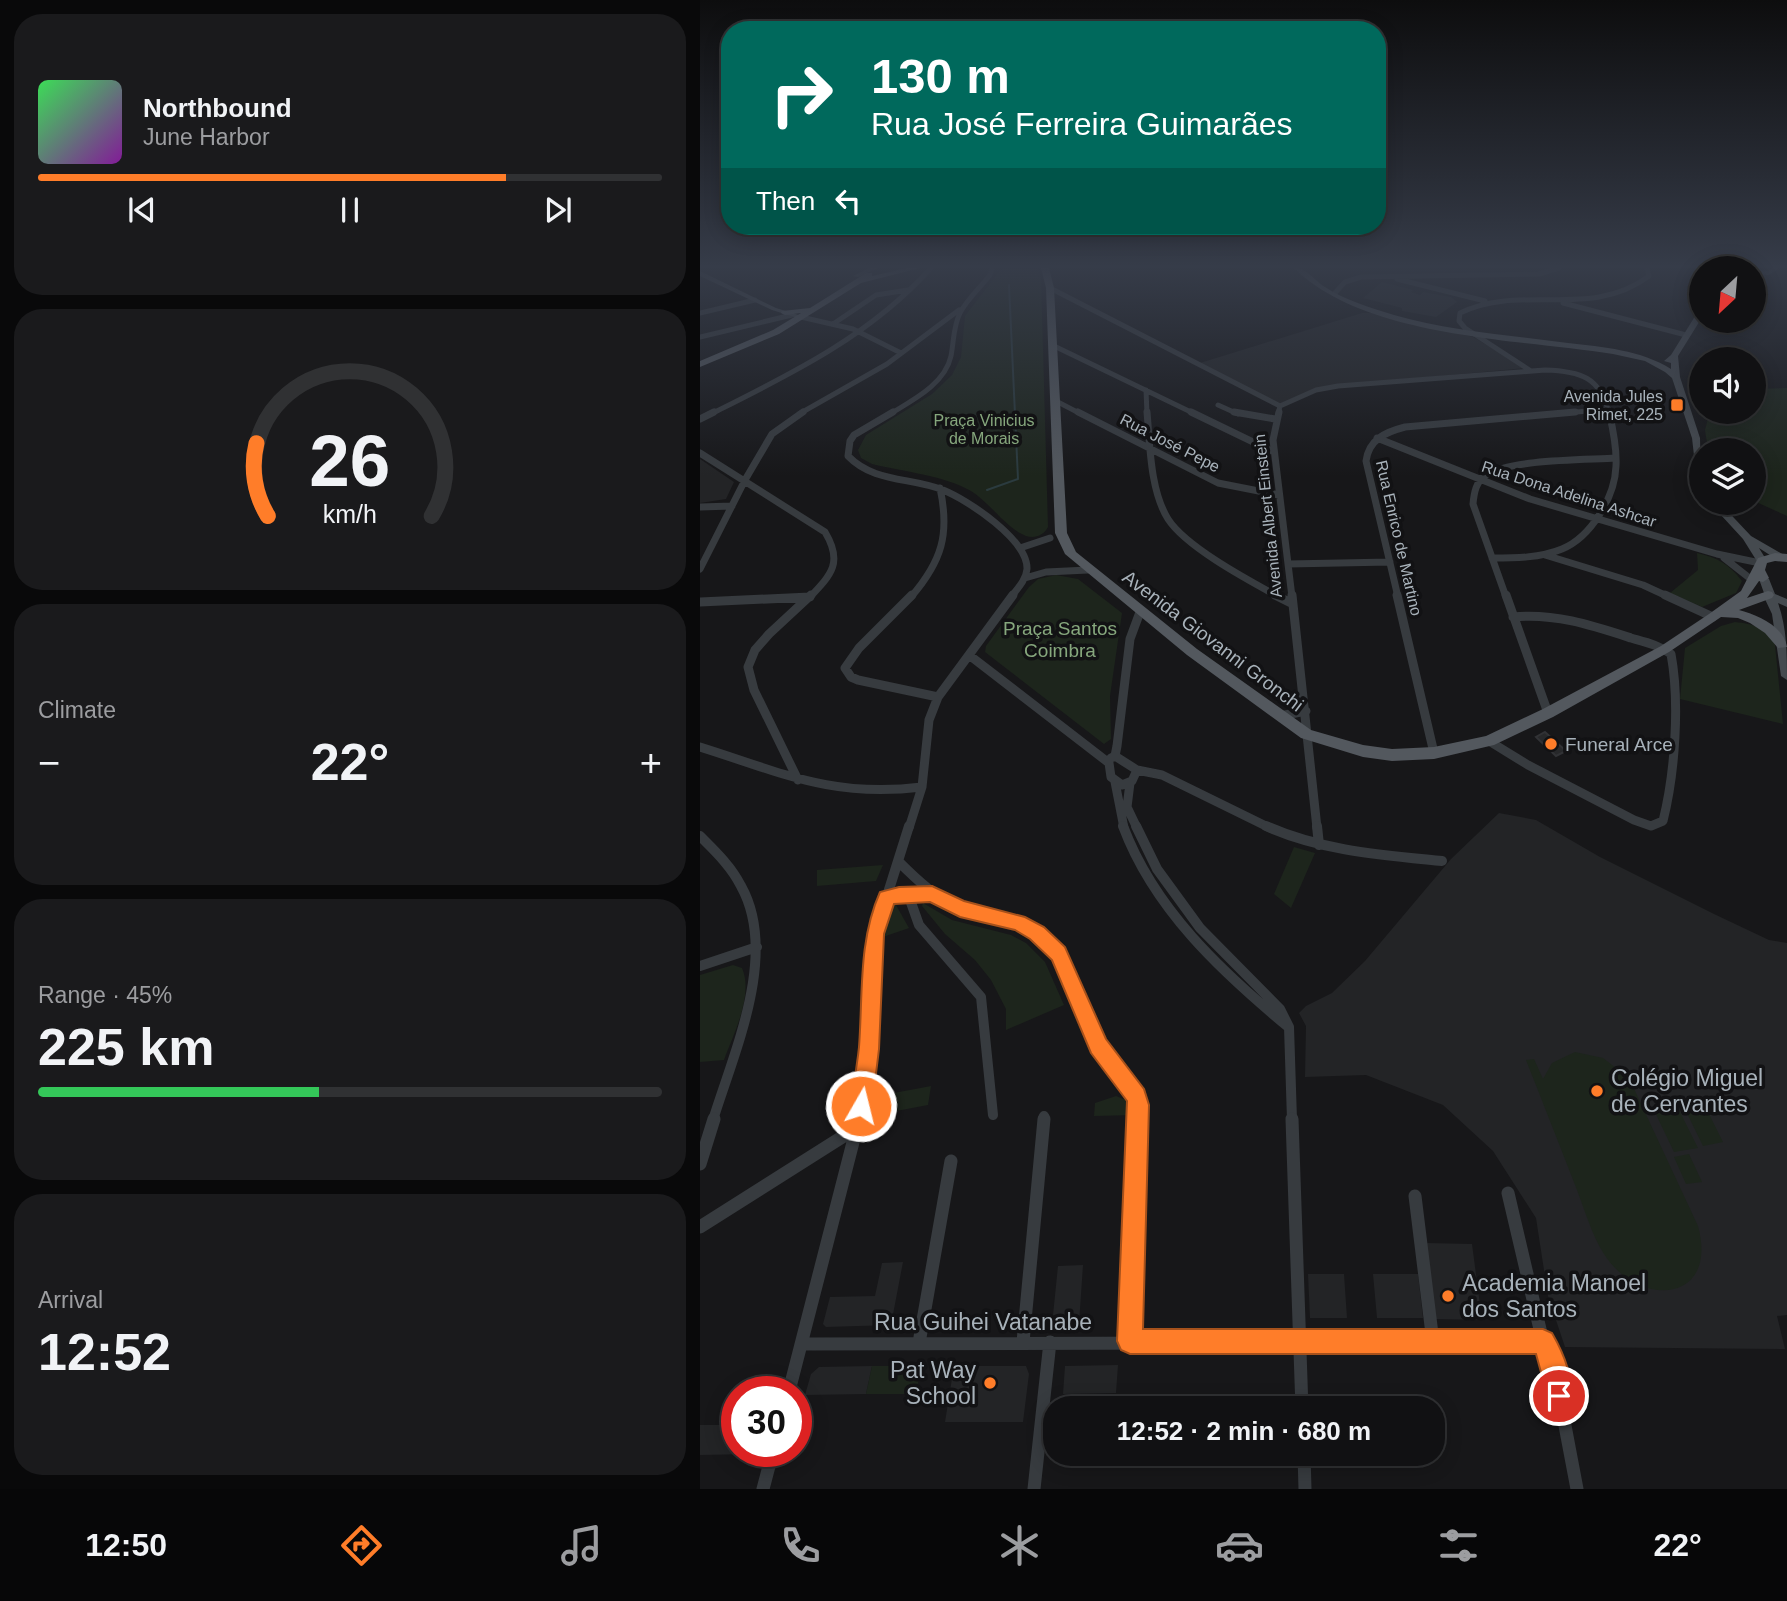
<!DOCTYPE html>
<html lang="en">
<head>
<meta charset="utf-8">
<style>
	body { margin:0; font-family:Arial,sans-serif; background:#1a1a1c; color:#f1f3f6; height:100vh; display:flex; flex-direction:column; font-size:26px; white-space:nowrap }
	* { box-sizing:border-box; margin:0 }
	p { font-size:23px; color:#9c9da0 }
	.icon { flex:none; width:38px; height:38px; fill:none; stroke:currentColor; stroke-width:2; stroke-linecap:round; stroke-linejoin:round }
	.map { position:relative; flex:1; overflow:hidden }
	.details { display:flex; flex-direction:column; gap:14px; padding:14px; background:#09090a; width:700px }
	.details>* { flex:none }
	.banner { position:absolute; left:21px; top:21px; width:665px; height:214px; border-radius:28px; box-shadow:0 4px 18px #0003,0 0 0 2px #303133; background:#00695c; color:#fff; overflow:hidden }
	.needle { width:46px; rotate:206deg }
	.controls { position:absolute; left:989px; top:256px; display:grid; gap:14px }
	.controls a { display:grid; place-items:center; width:77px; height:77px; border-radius:50%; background:#111113; box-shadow:0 4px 18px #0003,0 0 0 2px #303133; font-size:35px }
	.speed { position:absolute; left:21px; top:1376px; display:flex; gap:14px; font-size:35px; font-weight:700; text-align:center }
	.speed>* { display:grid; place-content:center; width:91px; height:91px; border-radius:50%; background:#111113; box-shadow:0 4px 18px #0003,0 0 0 2px #303133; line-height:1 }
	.speed .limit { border:10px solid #d22; background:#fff; color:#111 }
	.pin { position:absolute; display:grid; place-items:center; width:60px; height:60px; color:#fff; margin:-30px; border:4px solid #fff; border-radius:50%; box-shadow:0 2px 7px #0007 }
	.me { position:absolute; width:77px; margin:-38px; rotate:8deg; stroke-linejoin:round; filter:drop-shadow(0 0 5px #0008) }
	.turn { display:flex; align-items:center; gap:24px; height:147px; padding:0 35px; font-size:32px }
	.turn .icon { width:91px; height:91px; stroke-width:2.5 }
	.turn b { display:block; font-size:49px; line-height:60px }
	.then { display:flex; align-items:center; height:66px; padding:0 35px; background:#0003; gap:14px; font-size:26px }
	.big { font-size:52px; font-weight:800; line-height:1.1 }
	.details .widget { flex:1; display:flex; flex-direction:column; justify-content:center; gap:10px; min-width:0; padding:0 24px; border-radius:28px; background:#1a1a1c }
	.details .dial { align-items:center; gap:0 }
	.dial svg { height:182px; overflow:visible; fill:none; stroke:#303133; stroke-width:7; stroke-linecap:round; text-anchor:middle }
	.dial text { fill:#f1f3f6; stroke:none }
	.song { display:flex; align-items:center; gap:21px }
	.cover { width:84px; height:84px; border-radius:10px; background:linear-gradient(135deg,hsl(130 70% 55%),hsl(290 70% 35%)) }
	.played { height:7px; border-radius:4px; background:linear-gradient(90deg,#ff7d29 75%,#303133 75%) }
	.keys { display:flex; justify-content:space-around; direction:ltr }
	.heat { display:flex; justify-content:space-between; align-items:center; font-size:38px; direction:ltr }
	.charge { height:10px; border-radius:5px; background:linear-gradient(90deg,#34c759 45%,#303133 0) }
	.trip { position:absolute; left:343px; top:1396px; width:402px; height:70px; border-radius:28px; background:#111113; box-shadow:0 4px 18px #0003,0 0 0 2px #303133; font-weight:800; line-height:70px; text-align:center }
	.tabs { display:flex; height:112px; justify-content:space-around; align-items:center; background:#070708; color:#9c9da0 }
	.tabs .icon { width:49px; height:49px }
	.tabs .current { color:#ff7d29 }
	.tabs b { font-size:32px; color:#f1f3f6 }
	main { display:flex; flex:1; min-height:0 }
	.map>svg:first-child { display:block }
	.built { fill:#232426 }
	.green { fill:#1d251c }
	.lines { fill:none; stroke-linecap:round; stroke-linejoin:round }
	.stream { stroke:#2b3b3f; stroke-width:2 }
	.building { fill:#27282a; stroke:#313235; stroke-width:2 }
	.street-far4 { stroke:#373b3f; stroke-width:5 }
	.street-far3 { stroke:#373b3f; stroke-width:7 }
	.street-far2 { stroke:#373b3f; stroke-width:9 }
	.street-far1 { stroke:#373b3f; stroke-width:10 }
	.street { stroke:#373b3f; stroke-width:13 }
	.secondary { fill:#454a4f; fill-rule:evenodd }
	.primary { fill:#53585e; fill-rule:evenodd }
	.route { fill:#ff7d29; stroke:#a6511b; stroke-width:2 }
	.poi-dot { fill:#ff7d29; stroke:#121214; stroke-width:2.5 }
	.labels { text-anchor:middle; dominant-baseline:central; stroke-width:7; stroke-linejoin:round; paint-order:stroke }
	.far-poi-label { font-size:16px; fill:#a8b2ba; stroke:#121214; text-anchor:end }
	.far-park-label { font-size:16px; fill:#86a77d; stroke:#121214 }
	.far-street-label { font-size:16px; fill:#a8b2ba; stroke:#121214 }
	.park-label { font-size:19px; fill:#86a77d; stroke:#121214 }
	.street-label { font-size:19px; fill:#a8b2ba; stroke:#121214 }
	.poi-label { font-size:19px; fill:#a8b2ba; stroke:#121214; text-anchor:start }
	.near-poi-label { font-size:23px; fill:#a8b2ba; stroke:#121214; text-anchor:start }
	.near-street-label { font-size:23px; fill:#a8b2ba; stroke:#121214 }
</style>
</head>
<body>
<main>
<section class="details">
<div class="widget">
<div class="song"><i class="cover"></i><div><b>Northbound</b><p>June Harbor</p></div></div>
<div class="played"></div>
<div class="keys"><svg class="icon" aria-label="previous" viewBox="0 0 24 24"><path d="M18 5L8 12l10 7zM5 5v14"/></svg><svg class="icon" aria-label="pause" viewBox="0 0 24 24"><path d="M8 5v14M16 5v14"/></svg><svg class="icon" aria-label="next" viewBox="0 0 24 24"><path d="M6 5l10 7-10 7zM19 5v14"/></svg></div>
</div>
<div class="widget dial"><svg viewBox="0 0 100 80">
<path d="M14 69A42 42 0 1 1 86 69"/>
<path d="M14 69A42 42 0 0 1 9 37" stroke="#ff7d29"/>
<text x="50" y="56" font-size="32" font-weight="700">26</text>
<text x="50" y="72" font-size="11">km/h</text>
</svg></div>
<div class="widget"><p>Climate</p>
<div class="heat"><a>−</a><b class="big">22°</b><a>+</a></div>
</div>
<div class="widget"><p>Range · 45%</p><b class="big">225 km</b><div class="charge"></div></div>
<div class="widget"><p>Arrival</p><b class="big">12:52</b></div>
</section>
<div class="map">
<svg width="1087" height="1489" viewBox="0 0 1087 1489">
	<rect width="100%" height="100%" fill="#171719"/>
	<path class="built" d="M682 282 713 290 711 292 720 295 723 292 751 297 757 302 736 317 702 311V308L663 298Z
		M662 313H673L773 337 826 368 632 386 579 405 500 363Z
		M0 459 34 482 26 499 0 503Z
		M799 813 836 820 900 857 1014 914 1069 940 1087 943V1315L1077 1316 1085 1349 865 1347 848 1296 836 1218 793 1151 743 1105 666 1075 605 1077 606 1026 599 1013 606 1006 632 993 665 961 751 859Z
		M726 1243 772 1244 782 1320 735 1319Z
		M203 1262 191 1325 126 1327 123 1324 130 1297 175 1296 182 1263Z
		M383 1265 379 1324 352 1325 358 1266Z
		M608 1274H644L647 1318H610Z
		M673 1274H718L723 1318H677Z
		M418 1365 416 1393 363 1394 365 1366Z
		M172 1366 166 1394 105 1395 111 1374 119 1367Z
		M254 1366H326L329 1374 323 1422H245Z
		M0 1425H37V1451H54L53 1454 0 1455Z"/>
	<path class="green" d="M302 268H337L341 277 348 527C344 535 335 539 326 536 307 529 289 502 271 491 243 475 204 472 172 464L161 458 158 450 166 435 232 394 252 375 261 357 265 316Z
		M1087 388V516L1054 501V450H1008L1005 430 1010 411H1054V389Z
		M997 553C1018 558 1029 564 1042 581L1036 593 1002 607 970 593 998 570Z
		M356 575 378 579 422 613 410 696 411 739 404 744 285 652 286 646 329 587 338 579Z
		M1035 622C1053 624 1067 627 1075 645L1083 724 980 699 985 648 1021 626Z
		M594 847 615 853 591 908 574 894Z
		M183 865 176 881 117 886V870Z
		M192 898 209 928 183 937Z
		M223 903 252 920 311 935 326 943 345 962 364 1005 306 1030V1009L291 980 275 960 245 934 222 906Z
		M33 965 42 968C54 995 33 1035 24 1060L0 1062V975Z
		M875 1052 903 1058 929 1078 998 1226C1019 1303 939 1309 904 1254 892 1235 885 1211 877 1190 860 1146 843 1103 826 1060L834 1059 843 1079 852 1063Z
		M231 1086 228 1105 175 1115 178 1096Z
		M416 1096 433 1103 435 1115 394 1116 395 1103Z
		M1002 1100 1023 1142 1003 1146 982 1103Z
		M976 1104 998 1148 974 1152 953 1108Z
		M989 1154 1002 1182 986 1184 974 1157Z
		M172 1366H221L216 1394H166Z"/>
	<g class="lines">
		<path class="stream" d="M287 490 318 479 309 285"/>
	</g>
	<path class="building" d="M845 732 866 751 856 756 836 737Z"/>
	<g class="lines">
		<path class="street-far4" d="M697 279 785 301
			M350 288 580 406
			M634 294 645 282 661 277 839 274 859 268
			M863 303 986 335
			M0 313 55 300
			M101 317 153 329 201 353
			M133 324 176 295 208 290
			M0 337 92 315
			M352 345 495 414
			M831 371 765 328 759 321 760 313C821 283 891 320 949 276L947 268
			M446 390 447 414
			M354 400 381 414
			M518 405 538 414
			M11 414C91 374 170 336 231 268
			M99 414 187 364 259 310
			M190 414C213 400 245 384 251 356 254 341 253 327 260 313 267 299 280 288 290 275L292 268
			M578 414 580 406 616 390 638 386 845 370C880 371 901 377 909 414
			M855 414 909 409"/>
		<path class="street-far3" d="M193 412 154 435 150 441 148 456C174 483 211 477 243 490 268 500 328 540 327 569 326 580 318 588 311 597
			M378 412 518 483 579 495
			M447 412C450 445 450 490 468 519 486 547 548 580 579 597
			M491 412 574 452
			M534 412 575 419
			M579 412 573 440 592 597
			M0 419 14 412
			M677 438 830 499 1017 554 1060 563
			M0 453 125 532C143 562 132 574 110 597
			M0 507 32 506
			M320 548 350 538
			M845 555 943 585 969 597
			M792 558C815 558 840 558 862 549 891 537 915 497 916 466 917 448 913 429 909 412
			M1024 558 1052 580
			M588 564 690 562
			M0 569 45 480 72 434 103 412
			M325 578 346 572 388 570
			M211 597C242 561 250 534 240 488
			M698 597 666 461C669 439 686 432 705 427L875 412
			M806 597 773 504C774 493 776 481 786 475 812 459 884 460 916 458"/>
		<path class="street-far2" d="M212 595 159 648 145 668 151 677 158 680 238 697
			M575 595 593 604
			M592 595 617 828
			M697 595 734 753
			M806 595 848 713
			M965 595 1013 617
			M0 602 110 597
			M269 655 409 763
			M580 716 606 711
			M789 741 828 765 934 820 951 826 963 821C975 773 980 703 971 654 959 645 945 642 931 638 891 625 855 613 813 617
			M0 747C83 773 132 798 222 787
			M415 756 437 770 462 775 570 828
			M411 758 415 756 417 746 430 639 440 612
			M409 763 411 777 422 785 432 781 437 770
			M98 780 54 690 48 667 55 650 69 634 111 595
			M415 782 424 828
			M430 783 427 807 437 828
			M209 828 222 787 229 720 238 697 313 595"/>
		<path class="street-far1" d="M423 826C454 909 521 971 587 1026
			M436 826 457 869 500 928 580 1009 589 1027 592 1120
			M566 826C622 851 682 855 742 861
			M617 826 619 845
			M0 836C15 851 31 866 41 886 79 954 34 1052 13 1120
			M198 861C217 880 237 899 262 909 293 922 326 918 350 945 375 974 380 1014 399 1047 414 1073 440 1088 438 1120
			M208 894 219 925 281 997 293 1115
			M186 898 230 894
			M0 966 57 947
			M159 1120 169 1049 175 934 209 826
			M344 1120V1116"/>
		<path class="street" d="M592 1119 602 1409
			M0 1164 14 1119
			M808 1193 843 1342 852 1357 877 1489
			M715 1196 733 1342
			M0 1227 158 1127
			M430 1341 439 1119
			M323 1342 344 1119
			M219 1343 251 1161
			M102 1344 843 1342
			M89 1391 159 1119
			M604 1454 605 1489
			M63 1489 73 1451
			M334 1489 350 1342"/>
		<path class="secondary" d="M169 268H178L158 277 153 276Z
			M594 268C607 268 614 280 625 287 645 300 671 308 694 315 750 331 810 335 868 343 903 347 941 350 971 369V363L964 361 971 355 997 313 1001 311V319L978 356 980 377 1000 438 1001 476 996 473 992 438 972 378 965 372 945 361 913 354C817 339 665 338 594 268Z
			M1072 268H1079L1069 275 1054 274V270L1068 271Z
			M0 271 76 308 105 317 101 319 72 310 0 276Z
			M1009 502H1019L1051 536 1084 555V559H1076L1059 548 1067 561 1062 564 1058 563 1043 539Z
			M1064 576 1069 579 1075 594 1087 599V607L1078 603C1087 628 1087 654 1087 680L1081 676 1072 614 1063 595 1064 593 1059 579Z"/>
		<path class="primary" d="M207 268H220L161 283 79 334 0 367V361L73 330 101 313 85 315 81 313 82 311 110 308 166 273H172V276Z
			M341 268H349L354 288 367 533 376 552 497 649 611 730 663 745 692 749 734 747 786 736 843 709 961 646 1009 614 1041 591 1058 558 1075 553 1087 554V562L1075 561 1067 563 1065 570 1069 578 1063 582 1059 581 1047 598 1068 591 1072 592 1074 595 1072 598 1039 610C1057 615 1084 626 1087 647L1078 648 1065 633 1050 623 1038 618 1021 617 969 652 853 717 794 745 734 759 692 761 663 757 601 738 487 655 365 554 355 533 346 288Z"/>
	</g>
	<linearGradient id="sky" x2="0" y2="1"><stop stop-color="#0d0d0e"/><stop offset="0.56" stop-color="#363c49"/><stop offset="1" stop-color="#363c49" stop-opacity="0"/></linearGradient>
	<rect width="1087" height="476" fill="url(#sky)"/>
	<path class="route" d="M232 886 264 901 325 917 344 927 365 947 406 1039 444 1089 449 1105 443 1329H843L852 1333C863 1352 877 1383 868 1405L859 1409 850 1405 836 1354H430L421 1350 417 1341 427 1101 391 1053 352 960 330 939 315 930 260 917 230 902 194 904 184 934 179 1049 172 1106 168 1114 161 1117 153 1114 150 1106C153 1087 157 1067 159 1047 163 995 158 941 180 892L199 887Z"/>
	<g class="poi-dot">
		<rect x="970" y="398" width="14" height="14" rx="3.5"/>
		<circle cx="851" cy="744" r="7"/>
		<circle cx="897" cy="1091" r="7"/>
		<circle cx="748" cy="1296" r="7"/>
		<circle cx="290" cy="1383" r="7"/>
	</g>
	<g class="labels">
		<g class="far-poi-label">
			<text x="963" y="396">Avenida Jules<tspan x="963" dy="18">Rimet, 225</tspan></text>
		</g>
		<g class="far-park-label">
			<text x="284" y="420">Praça Vinicius<tspan x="284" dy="18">de Morais</tspan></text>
		</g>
		<g class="far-street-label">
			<text transform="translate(470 443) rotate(27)">Rua José Pepe</text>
			<text transform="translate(869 494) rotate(18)">Rua Dona Adelina Ashcar</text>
			<text transform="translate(568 516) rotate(-96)">Avenida Albert Einstein</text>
			<text transform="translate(699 538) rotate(77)">Rua Enrico de Martino</text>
		</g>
		<g class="park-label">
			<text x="360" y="628">Praça Santos<tspan x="360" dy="22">Coimbra</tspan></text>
		</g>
		<g class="street-label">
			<text transform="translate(513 641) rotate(37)">Avenida Giovanni Gronchi</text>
		</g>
		<g class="poi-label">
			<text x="865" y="744">Funeral Arce</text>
		</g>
		<g class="near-poi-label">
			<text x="911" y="1078">Colégio Miguel<tspan x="911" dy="26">de Cervantes</tspan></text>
			<text x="762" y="1283">Academia Manoel<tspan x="762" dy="26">dos Santos</tspan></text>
			<text x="276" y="1370" text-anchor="end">Pat Way<tspan x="276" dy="26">School</tspan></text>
		</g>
		<g class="near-street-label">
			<text x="283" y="1322">Rua Guihei Vatanabe</text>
		</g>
	</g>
</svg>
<div class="controls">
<a><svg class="needle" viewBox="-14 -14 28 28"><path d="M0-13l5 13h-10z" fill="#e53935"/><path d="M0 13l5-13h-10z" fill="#9c9da0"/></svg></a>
<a><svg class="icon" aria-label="sound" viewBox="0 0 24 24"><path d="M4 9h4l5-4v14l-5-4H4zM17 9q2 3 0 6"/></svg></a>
<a><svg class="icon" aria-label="layers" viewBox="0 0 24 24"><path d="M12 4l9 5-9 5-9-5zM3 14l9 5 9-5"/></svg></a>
</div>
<div class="speed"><div class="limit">30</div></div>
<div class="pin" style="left:859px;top:1396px;background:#d93025"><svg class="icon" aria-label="arrive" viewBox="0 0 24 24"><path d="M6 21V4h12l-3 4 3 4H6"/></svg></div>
<svg class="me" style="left:161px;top:1106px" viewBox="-20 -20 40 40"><circle r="17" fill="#ff7d29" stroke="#fff" stroke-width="3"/><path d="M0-11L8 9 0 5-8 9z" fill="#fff"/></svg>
<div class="trip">12:52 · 2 min · 680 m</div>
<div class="banner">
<div class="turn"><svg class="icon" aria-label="right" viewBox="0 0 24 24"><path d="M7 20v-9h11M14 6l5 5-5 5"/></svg><div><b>130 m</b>Rua José Ferreira Guimarães</div></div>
<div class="then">Then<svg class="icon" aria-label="left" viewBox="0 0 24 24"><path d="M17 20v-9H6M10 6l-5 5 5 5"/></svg></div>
</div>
</div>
</main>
<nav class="tabs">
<b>12:50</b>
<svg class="icon current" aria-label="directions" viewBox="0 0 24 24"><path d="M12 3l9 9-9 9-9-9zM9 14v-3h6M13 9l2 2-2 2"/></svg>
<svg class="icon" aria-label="music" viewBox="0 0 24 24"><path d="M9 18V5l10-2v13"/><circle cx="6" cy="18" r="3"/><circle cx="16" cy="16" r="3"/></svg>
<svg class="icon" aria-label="phone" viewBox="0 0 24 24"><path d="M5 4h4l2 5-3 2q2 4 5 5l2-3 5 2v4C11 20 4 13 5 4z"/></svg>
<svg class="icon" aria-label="climate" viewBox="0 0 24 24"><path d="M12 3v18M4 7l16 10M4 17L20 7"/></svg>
<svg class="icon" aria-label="car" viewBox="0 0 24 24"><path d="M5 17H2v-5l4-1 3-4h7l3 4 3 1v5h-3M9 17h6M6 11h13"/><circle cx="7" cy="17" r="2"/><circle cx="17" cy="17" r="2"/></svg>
<svg class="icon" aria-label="filters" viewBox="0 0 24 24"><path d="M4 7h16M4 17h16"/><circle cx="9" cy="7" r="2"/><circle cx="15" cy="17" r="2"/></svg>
<b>22°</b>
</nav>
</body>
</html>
